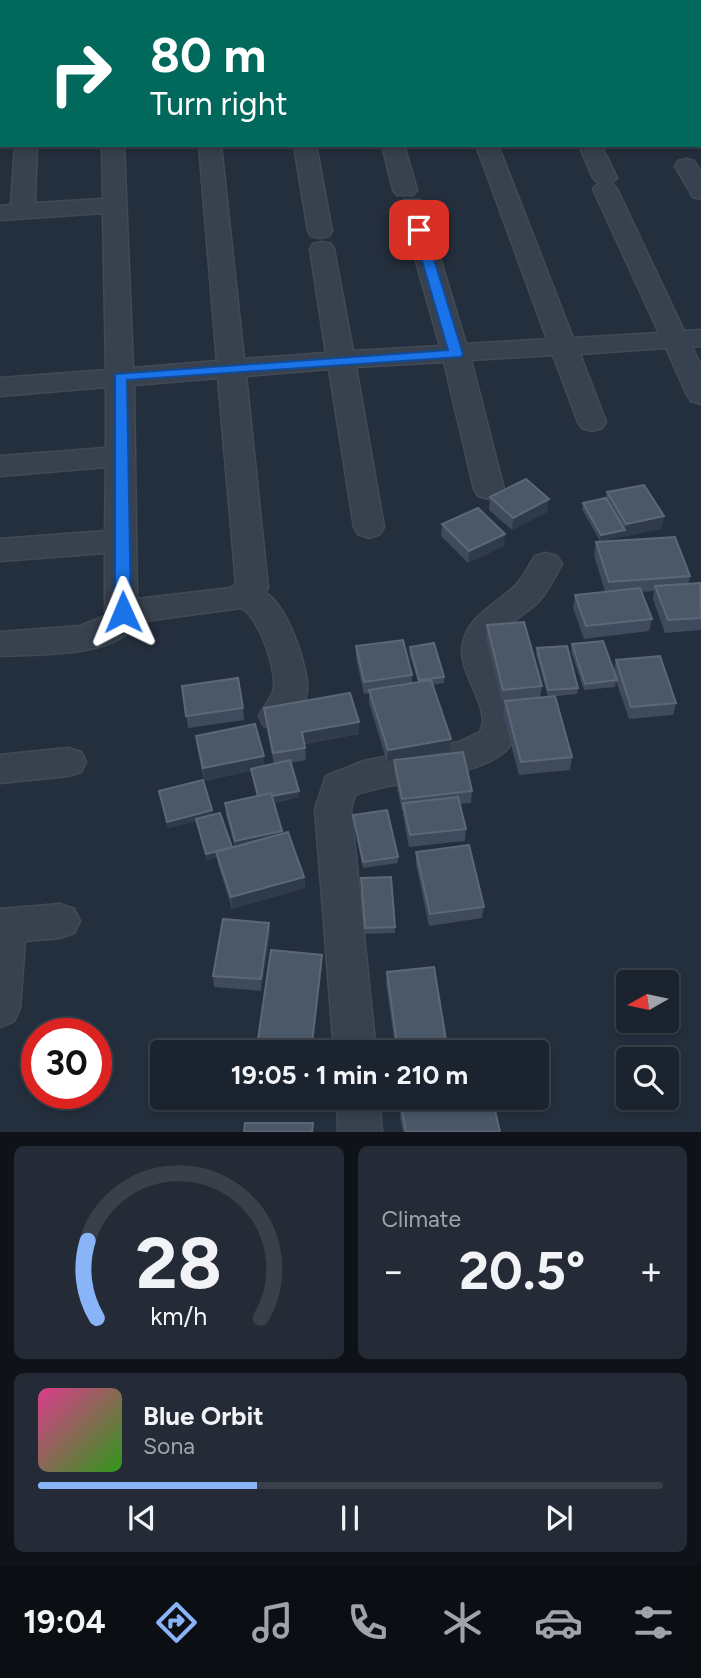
<!DOCTYPE html>
<html lang="en">
<head>
<meta charset="utf-8">
<style>
	body { margin:0; font-family:Figtree,sans-serif; background:#242b36; color:#f1f3f6; height:100vh; display:flex; flex-direction:column; font-size:26px; white-space:nowrap }
	* { box-sizing:border-box; margin:0 }
	p { font-size:23px; color:#a0a4aa }
	.icon { flex:none; width:38px; height:38px; fill:none; stroke:currentColor; stroke-width:2; stroke-linecap:round; stroke-linejoin:round }
	.map { position:relative; height:1132px; overflow:hidden }
	.sheet { display:flex; flex-direction:column; gap:14px; padding:14px; background:#0f1319; flex:1 }
	.sheet>* { flex:none }
	.banner { position:absolute; left:0px; top:0px; width:702px; height:147px; box-shadow:0 4px 10px #0003,0 0 0 2px #39404a; background:#00695c; color:#fff; overflow:hidden }
	.needle { width:46px; rotate:261deg }
	.tools { position:absolute; left:616px; top:970px; display:grid; gap:14px }
	.tools a { display:grid; place-items:center; width:63px; height:63px; border-radius:7px; background:#1b232e; box-shadow:0 4px 10px #0003,0 0 0 2px #39404a; font-size:35px }
	.speed { position:absolute; left:21px; top:1018px; display:flex; gap:14px; font-size:35px; font-weight:700; text-align:center }
	.speed>* { display:grid; place-content:center; width:91px; height:91px; border-radius:50%; background:#1b232e; box-shadow:0 4px 10px #0003,0 0 0 2px #39404a; line-height:1 }
	.speed .limit { border:10px solid #d22; background:#fff; color:#111 }
	.pin { position:absolute; display:grid; place-items:center; width:60px; height:60px; color:#fff; margin:-30px; border-radius:14px; box-shadow:0 4px 10px #0006 }
	.me { position:absolute; width:77px; margin:-38px; rotate:359deg; stroke-linejoin:round; filter:drop-shadow(0 0 5px #0008) }
	.turn { display:flex; align-items:center; gap:24px; height:147px; padding:0 35px; font-size:32px }
	.turn .icon { width:91px; height:91px; stroke-width:2.5 }
	.turn b { display:block; font-size:49px; line-height:60px }
	.big { font-size:52px; font-weight:700; line-height:1.1 }
	.sheet .widget { flex:1; display:flex; flex-direction:column; justify-content:center; gap:10px; min-width:0; padding:0 24px; border-radius:10px; background:#242b36 }
	.sheet .dial { align-items:center; gap:0 }
	.dial svg { height:182px; overflow:visible; fill:none; stroke:#39404a; stroke-width:7; stroke-linecap:round; text-anchor:middle }
	.dial text { fill:#f1f3f6; stroke:none }
	.song { display:flex; align-items:center; gap:21px }
	.cover { width:84px; height:84px; border-radius:10px; background:linear-gradient(135deg,hsl(330 70% 55%),hsl(110 70% 35%)) }
	.played { height:7px; border-radius:4px; background:linear-gradient(90deg,#8ab4f8 35%,#39404a 35%) }
	.keys { display:flex; justify-content:space-around; direction:ltr }
	.heat { display:flex; justify-content:space-between; align-items:center; font-size:38px; direction:ltr }
	.sheet .tiles { flex:1; display:grid; gap:14px; grid-template-columns:1fr 1fr }
	.widget:last-child { grid-column:span 2 }
	.trip { position:absolute; left:150px; top:1040px; width:399px; height:70px; border-radius:7px; background:#1b232e; box-shadow:0 4px 10px #0003,0 0 0 2px #39404a; font-weight:700; line-height:70px; text-align:center }
	.menu { display:flex; height:112px; justify-content:space-around; align-items:center; background:#0b0e12; color:#a0a4aa }
	.menu .icon { width:49px; height:49px }
	.menu .active { color:#8ab4f8 }
	.menu b { font-size:32px; color:#f1f3f6 }
	.map>svg:first-child { display:block }
	.lines { fill:none; stroke-linecap:round; stroke-linejoin:round }
	.street-casing { stroke:#414a57; stroke-width:3 }
	.street { fill:#38414e; fill-rule:evenodd }
	.wall { fill:#3f4b5c }
	.shaded-wall { fill:#2f3b4b }
	.building { fill:#4b5868; stroke:#5c6777; stroke-width:2 }
	.route { fill:#1a73e8; stroke:#114b97; stroke-width:2 }
</style>
</head>
<body>
<div class="map">
<svg width="701" height="1132" viewBox="0 0 701 1132">
	<rect width="100%" height="100%" fill="#242f3e"/>
	<g class="lines">
		<g class="street-casing">
			<path id="street" d="M15 145H37L35 203 103 199 102 145H124L133 368 217 361 199 145H221L244 359 326 353 310 249 313 244 322 242 331 244 334 249 353 351 440 346 400 205 404 200H420L424 205 466 344 547 339 476 145H498L573 338 659 333 593 189 599 183 593 178 579 145H601L617 178 611 183 617 189 684 331 701 330V346L692 347 701 366V404L691 401 687 395 666 348 580 354 606 422 602 428 592 431 582 428 578 422 553 355 471 360 504 489 500 496 489 499 478 496 474 489 444 362 356 367 384 527 380 534 369 538 358 534 354 527 329 369 246 376 268 588 265 593C286 602 310 670 307 692 305 704 295 715 288 726L276 730 264 726 259 716C263 708 270 700 273 692 279 674 259 616 241 608L137 622C117 658 36 654 0 656V632L80 626 105 616V553L0 561V539L105 531 106 467 0 476V456L106 448V387L0 396V378L106 370 103 213 0 220V206L11 205ZM218 378 236 584 230 588 137 599 134 385Z
				M294 145H316L332 231 329 236 320 238 311 236 308 231Z
				M382 145H404L417 190 413 195H397L393 190Z
				M686 159 694 161 701 172V199L693 197 675 166 678 161Z
				M546 553 557 556 562 564C555 576 549 590 539 601 527 614 503 624 497 641 489 662 508 688 514 708 519 723 517 741 504 752 475 778 393 780 355 795L351 809 376 1052H334L315 809 326 776 364 761 459 742 480 732C493 708 456 672 463 643 469 614 498 604 517 584 524 576 529 565 535 556Z
				M68 748 81 752 86 762 81 772 68 776 0 783V755Z
				M60 904 74 909 80 921 74 933 60 938 25 941 20 1008 14 1021 0 1027V909Z
				M337 1097H379L382 1132H338Z"/>
		</g>
		<use href="#street" class="street"/>
	</g>
	<path class="wall" d="M607 492 664 516 661 529 600 541 582 509 583 503 606 498Z
		M490 497 547 512 512 530 489 510Z
		M442 524 504 546 468 563 441 536Z
		M596 542 690 576 688 584 701 586V630L665 633 653 599 654 591 641 592 652 619 649 631 584 639 573 608 575 595 605 592 594 555Z
		M487 625 542 686 540 698 572 757 570 770 519 775 503 714 505 702H502L486 638Z
		M572 644 614 672 616 660 676 703 673 715 629 719 616 681 615 687 584 690 571 651Z
		M356 646 412 675V683L418 682 409 653 410 647 444 677V683L433 685 451 739 450 751 405 759 472 791 471 803 460 804 466 829 465 841 409 847 403 815V811H402L394 773V761L387 762 369 703V693L364 694 356 658Z
		M537 648 578 688 577 694 548 697 536 654Z
		M182 686 243 708 244 720 188 728Z
		M264 708 359 734 305 744 306 760 291 763 299 791V797L274 803 282 834 304 877 305 888 232 909 218 864 217 857 207 860 196 821 168 828 159 791 213 815 232 848 235 847 226 815 225 803 257 796 251 771 204 781 197 748 196 736 264 766 274 764 265 720Z
		M353 815 398 857V863L363 868 353 821Z
		M416 852 484 907 482 918 429 926 416 864Z
		M361 884 395 927V933L364 934Z
		M269 923 270 935 261 991 214 987 213 976Z
		M322 966 312 1052H280L259 1050 258 1039Z
		M387 972 448 1052H396L386 983Z
		M401 1106 500 1132H403L400 1117Z"/>
	<path class="shaded-wall" d="M549 499 547 512 512 530 513 518Z
		M664 516 661 529 600 541 601 535 625 530 626 524Z
		M505 534 504 546 468 563 469 551Z
		M359 722V734L302 744V732Z
		M451 739 450 751 387 762 388 750Z
		M264 756V768L204 781 203 768Z
		M299 791V797L260 805 259 799Z
		M212 810 213 817 168 828 167 822Z
		M282 831 283 843 236 853 235 841Z
		M232 847 216 852 217 857 207 860 206 854Z
		M304 877 305 888 232 909 231 897Z
		M269 923 270 935 261 991V979Z
		M322 955V966L312 1052V1043Z"/>
	<path class="building" d="M133 0H156L157 2H134Z
		M526 479 549 499 513 518 490 497Z
		M644 485 664 516 626 524 607 492Z
		M606 498 625 530 601 535 583 503Z
		M478 508 505 534 469 551 442 524Z
		M675 537 690 576 609 582 596 542Z
		M700 583 701 618 668 620 655 586Z
		M640 588 652 619 586 626 575 595Z
		M524 622 542 686 503 690 487 625Z
		M403 640 412 675 364 682 356 646Z
		M603 641 617 680 585 684 572 644Z
		M434 643 444 677 419 680 410 647Z
		M567 646 578 688 548 690 537 648Z
		M660 656 676 703 631 707 616 660Z
		M238 678 243 708 186 716 182 686Z
		M431 680 451 739 388 750 369 690Z
		M350 693 359 722 302 732 305 748 273 753 264 708Z
		M555 696 572 757 521 762 505 701Z
		M255 724 264 756 203 768 196 736Z
		M463 752 472 791 402 799 394 760Z
		M290 760 299 791 272 796 271 793 258 796 251 769Z
		M203 780 212 810 167 822 159 791Z
		M271 793 282 831 235 841 225 803Z
		M458 797 466 829 410 835 403 803Z
		M387 810 398 857 363 862 353 815Z
		M220 813 232 847 206 854 196 819Z
		M288 832 304 877 231 897 216 852Z
		M469 845 484 907 430 914 416 852Z
		M391 877 395 927 365 928 361 878Z
		M223 919 269 923 261 979 213 976Z
		M271 950 322 955 312 1043 258 1039Z
		M434 967 448 1052H398L387 972Z
		M454 1097H492L500 1132H406L401 1106Z
		M245 1123H313L312 1132H244Z"/>
	<path class="route" d="M419 226 425 230 463 354 461 357 127 380 131 612 123 618 117 616 115 612V374L448 350 413 230Z"/>
</svg>
<div class="tools">
<a><svg class="needle" viewBox="-14 -14 28 28"><path d="M0-13l5 13h-10z" fill="#e53935"/><path d="M0 13l5-13h-10z" fill="#a0a4aa"/></svg></a>
<a><svg class="icon" aria-label="search" viewBox="0 0 24 24"><circle cx="10" cy="10" r="6"/><path d="M15 15l6 6"/></svg></a>
</div>
<div class="speed"><div class="limit">30</div></div>
<div class="pin" style="left:419px;top:230px;background:#d93025"><svg class="icon" aria-label="arrive" viewBox="0 0 24 24"><path d="M6 21V4h12l-3 4 3 4H6"/></svg></div>
<svg class="me" style="left:123px;top:612px" viewBox="-20 -20 40 40"><path d="M0-17L14 15 0 8-14 15z" fill="#1a73e8" stroke="#fff" stroke-width="4"/></svg>
<div class="trip">19:05 · 1 min · 210 m</div>
<div class="banner">
<div class="turn"><svg class="icon" aria-label="right" viewBox="0 0 24 24"><path d="M7 20v-9h11M14 6l5 5-5 5"/></svg><div><b>80 m</b>Turn right</div></div>
</div>
</div>
<section class="sheet">
<div class="tiles">
<div class="widget dial"><svg viewBox="0 0 100 80">
<path d="M14 69A42 42 0 1 1 86 69"/>
<path d="M14 69A42 42 0 0 1 10 35" stroke="#8ab4f8"/>
<text x="50" y="56" font-size="32" font-weight="700">28</text>
<text x="50" y="72" font-size="11">km/h</text>
</svg></div>
<div class="widget"><p>Climate</p>
<div class="heat"><a>−</a><b class="big">20.5°</b><a>+</a></div>
</div>
<div class="widget">
<div class="song"><i class="cover"></i><div><b>Blue Orbit</b><p>Sona</p></div></div>
<div class="played"></div>
<div class="keys"><svg class="icon" aria-label="previous" viewBox="0 0 24 24"><path d="M18 5L8 12l10 7zM5 5v14"/></svg><svg class="icon" aria-label="pause" viewBox="0 0 24 24"><path d="M8 5v14M16 5v14"/></svg><svg class="icon" aria-label="next" viewBox="0 0 24 24"><path d="M6 5l10 7-10 7zM19 5v14"/></svg></div>
</div>
</div>
</section>
<nav class="menu">
<b>19:04</b>
<svg class="icon active" aria-label="directions" viewBox="0 0 24 24"><path d="M12 3l9 9-9 9-9-9zM9 14v-3h6M13 9l2 2-2 2"/></svg>
<svg class="icon" aria-label="music" viewBox="0 0 24 24"><path d="M9 18V5l10-2v13"/><circle cx="6" cy="18" r="3"/><circle cx="16" cy="16" r="3"/></svg>
<svg class="icon" aria-label="phone" viewBox="0 0 24 24"><path d="M5 4h4l2 5-3 2q2 4 5 5l2-3 5 2v4C11 20 4 13 5 4z"/></svg>
<svg class="icon" aria-label="climate" viewBox="0 0 24 24"><path d="M12 3v18M4 7l16 10M4 17L20 7"/></svg>
<svg class="icon" aria-label="car" viewBox="0 0 24 24"><path d="M5 17H2v-5l4-1 3-4h7l3 4 3 1v5h-3M9 17h6M6 11h13"/><circle cx="7" cy="17" r="2"/><circle cx="17" cy="17" r="2"/></svg>
<svg class="icon" aria-label="filters" viewBox="0 0 24 24"><path d="M4 7h16M4 17h16"/><circle cx="9" cy="7" r="2"/><circle cx="15" cy="17" r="2"/></svg>
</nav>
</body>
</html>
